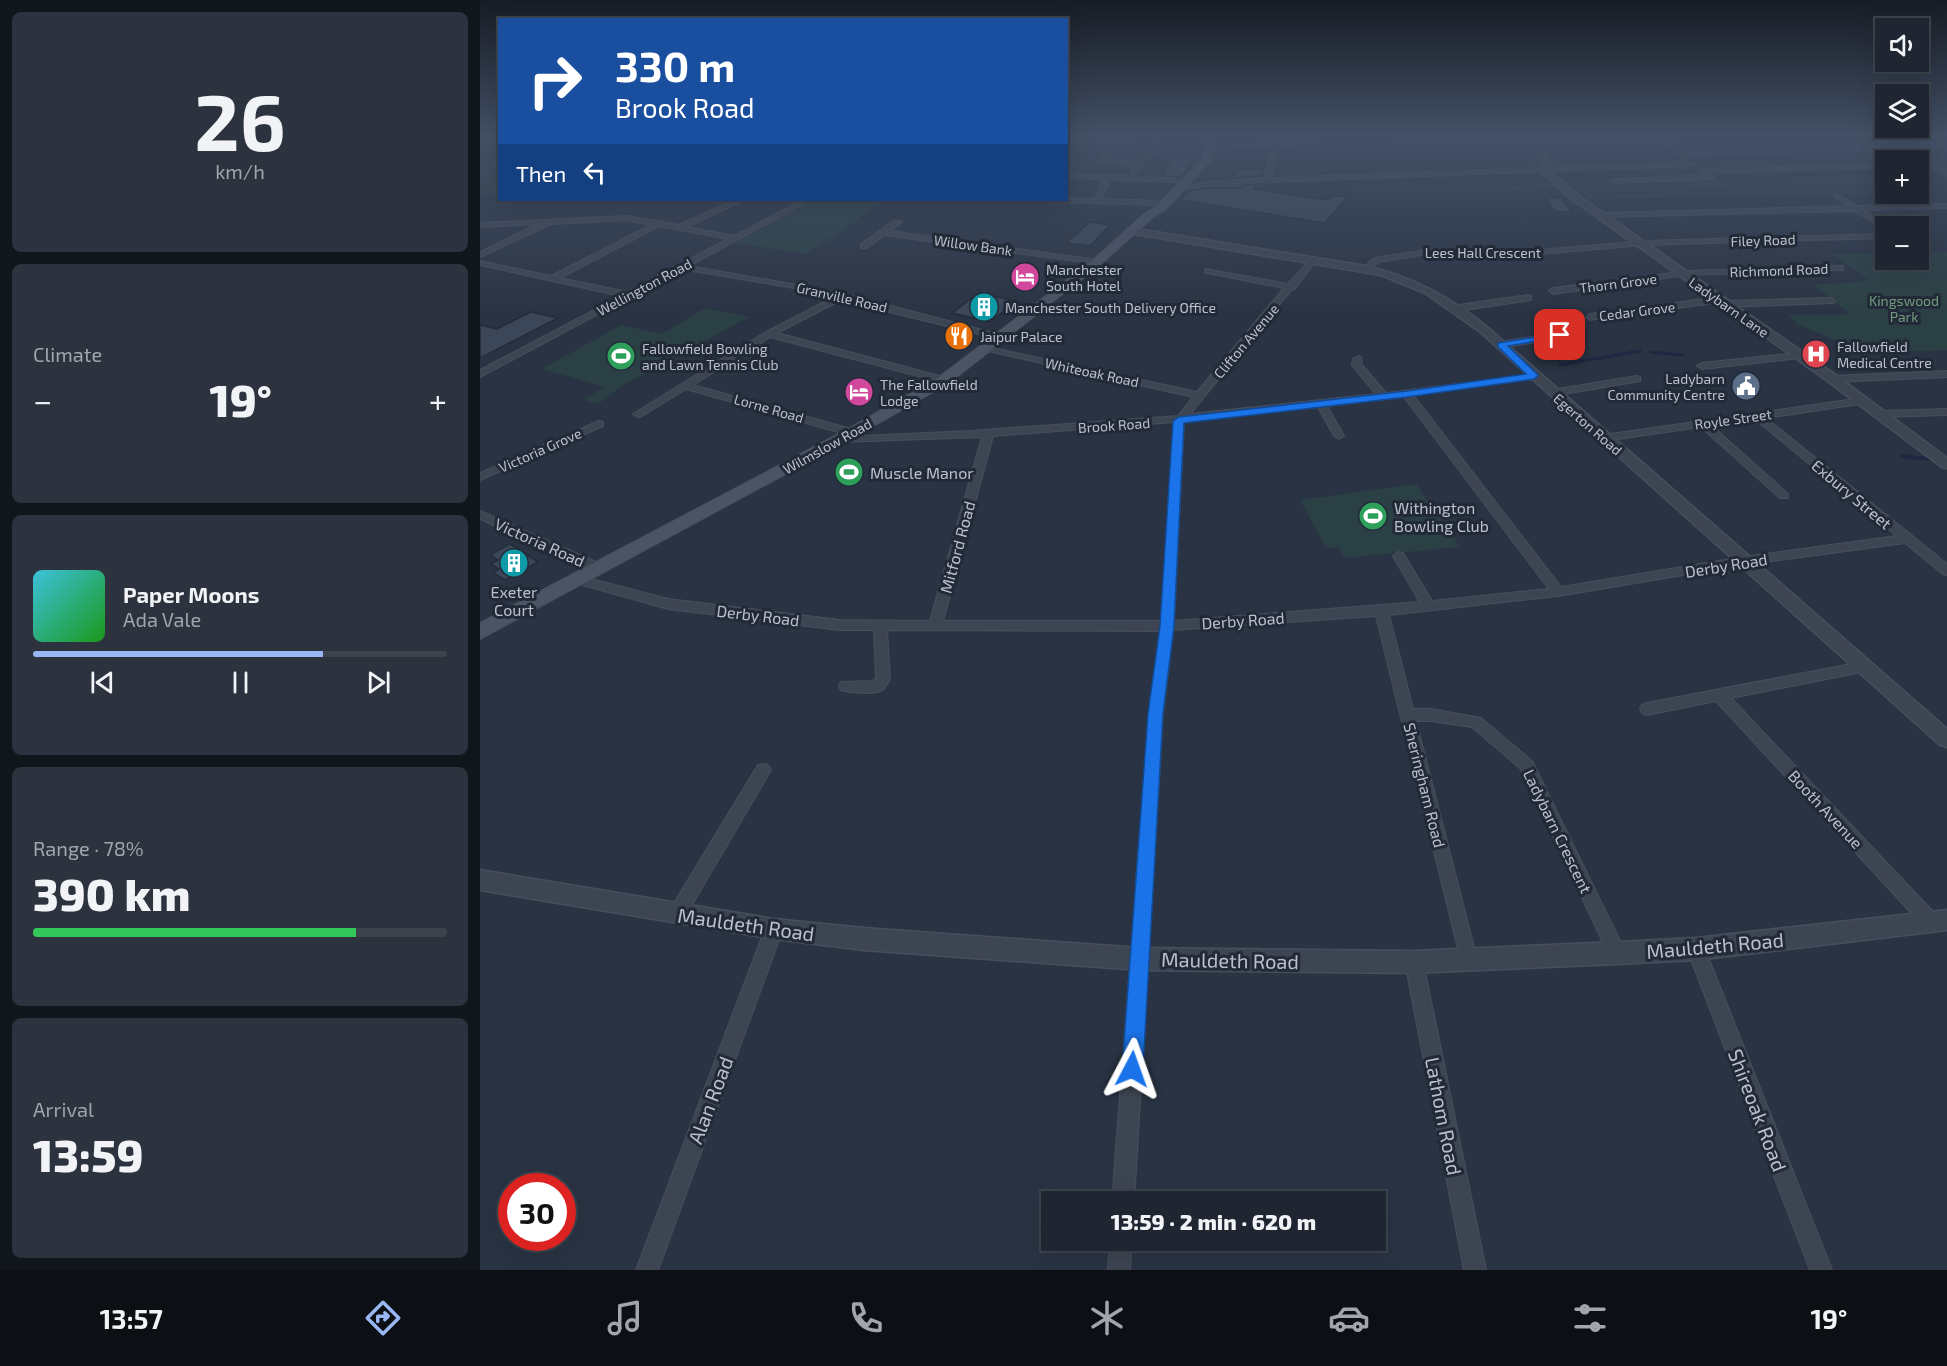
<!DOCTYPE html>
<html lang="en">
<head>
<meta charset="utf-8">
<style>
	body { margin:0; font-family:"Exo 2",sans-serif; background:#2c323e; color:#f1f3f6; height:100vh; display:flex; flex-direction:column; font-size:22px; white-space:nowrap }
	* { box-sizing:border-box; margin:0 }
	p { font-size:20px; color:#a1a5ac }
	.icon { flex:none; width:33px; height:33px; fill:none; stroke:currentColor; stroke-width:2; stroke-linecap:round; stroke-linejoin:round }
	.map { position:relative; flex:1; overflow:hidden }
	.drawer { display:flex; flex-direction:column; gap:12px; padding:12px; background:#11151c; width:480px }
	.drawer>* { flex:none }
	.hud { position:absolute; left:18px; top:18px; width:570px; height:183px; border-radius:0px; box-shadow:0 6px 24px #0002,0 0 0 2px #3c434d; background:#1a4fa0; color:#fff; overflow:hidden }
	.tools { position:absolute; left:1395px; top:18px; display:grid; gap:12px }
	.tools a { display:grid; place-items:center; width:54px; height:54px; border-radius:0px; background:#1f2632; box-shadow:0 6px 24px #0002,0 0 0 2px #3c434d; font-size:30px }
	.speed { position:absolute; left:18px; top:1173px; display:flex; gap:12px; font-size:30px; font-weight:700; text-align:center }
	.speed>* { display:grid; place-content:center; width:78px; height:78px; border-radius:50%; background:#1f2632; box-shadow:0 6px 24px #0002,0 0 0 2px #3c434d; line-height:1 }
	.speed .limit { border:9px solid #d22; background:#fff; color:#111 }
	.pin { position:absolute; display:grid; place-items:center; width:51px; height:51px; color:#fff; margin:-26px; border-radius:12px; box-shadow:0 3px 9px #0006 }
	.me { position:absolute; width:66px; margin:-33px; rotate:4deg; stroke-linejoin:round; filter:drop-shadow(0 0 4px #0008) }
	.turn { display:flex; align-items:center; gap:21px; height:126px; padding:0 18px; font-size:27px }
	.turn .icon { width:78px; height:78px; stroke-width:2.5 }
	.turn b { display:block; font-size:42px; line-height:51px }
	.then { display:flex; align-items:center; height:57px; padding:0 18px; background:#0003; gap:12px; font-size:22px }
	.big { font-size:45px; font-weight:800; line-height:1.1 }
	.drawer .tile { flex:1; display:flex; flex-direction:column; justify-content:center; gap:9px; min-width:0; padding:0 21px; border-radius:9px; background:#2c323e }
	.drawer .dial { align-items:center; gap:0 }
	.dial b { font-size:78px; line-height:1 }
	.song { display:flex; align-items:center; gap:18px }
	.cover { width:72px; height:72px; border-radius:9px; background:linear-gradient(135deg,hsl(190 70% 55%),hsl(120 70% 35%)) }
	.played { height:6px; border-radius:3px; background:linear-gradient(90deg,#98b7f3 70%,#3c434d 70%) }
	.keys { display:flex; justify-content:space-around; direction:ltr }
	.heat { display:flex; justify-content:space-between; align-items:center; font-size:33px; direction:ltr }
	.charge { height:9px; border-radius:4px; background:linear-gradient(90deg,#34c759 78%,#3c434d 0) }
	.trip { position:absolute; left:561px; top:1191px; width:345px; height:60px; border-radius:0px; background:#1f2632; box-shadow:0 6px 24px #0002,0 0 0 2px #3c434d; font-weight:800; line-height:60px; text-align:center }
	.dock { display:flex; height:96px; justify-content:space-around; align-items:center; background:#0c0f14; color:#a1a5ac }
	.dock .icon { width:42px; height:42px }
	.dock .current { color:#98b7f3 }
	.dock b { font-size:27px; color:#f1f3f6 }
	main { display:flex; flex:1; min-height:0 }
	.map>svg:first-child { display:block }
	.green { fill:#2b4044 }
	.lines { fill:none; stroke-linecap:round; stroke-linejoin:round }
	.stream-far1 { stroke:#1c2941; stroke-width:3 }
	.stream { stroke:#1c2941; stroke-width:4 }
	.building { fill:#3b4758; stroke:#242c3a; stroke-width:1.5 }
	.pedestrian-casing { stroke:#474e5c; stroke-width:3 }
	.minor-casing { stroke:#474e5c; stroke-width:2 }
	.tertiary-casing { stroke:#474e5c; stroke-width:3 }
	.secondary-casing { stroke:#474e5c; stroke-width:2 }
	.pedestrian { fill:#3d4552; fill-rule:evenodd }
	.minor { fill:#3d4552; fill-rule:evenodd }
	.tertiary { fill:#3d4552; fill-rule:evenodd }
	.secondary { fill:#4b5465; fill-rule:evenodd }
	.route { fill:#1a73e8; stroke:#114b97; stroke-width:1.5 }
	.labels { text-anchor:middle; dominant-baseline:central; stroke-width:6; stroke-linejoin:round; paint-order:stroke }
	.far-street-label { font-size:14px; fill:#bbc0cc; stroke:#222a38 }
	.far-poi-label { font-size:14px; fill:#bbc0cc; stroke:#222a38; text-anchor:start }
	.far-park-label { font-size:14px; fill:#739c7e; stroke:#222a38 }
	.poi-label { font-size:16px; fill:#bbc0cc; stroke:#222a38; text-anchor:start }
	.street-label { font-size:16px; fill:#bbc0cc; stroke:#222a38 }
	.near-street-label { font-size:20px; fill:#bbc0cc; stroke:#222a38 }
</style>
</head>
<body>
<main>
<section class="drawer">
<div class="tile dial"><b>26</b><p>km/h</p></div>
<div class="tile"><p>Climate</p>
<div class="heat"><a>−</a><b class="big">19°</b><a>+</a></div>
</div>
<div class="tile">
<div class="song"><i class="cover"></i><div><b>Paper Moons</b><p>Ada Vale</p></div></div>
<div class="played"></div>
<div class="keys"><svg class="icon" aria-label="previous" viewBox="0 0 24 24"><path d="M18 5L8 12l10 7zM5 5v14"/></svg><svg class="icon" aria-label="pause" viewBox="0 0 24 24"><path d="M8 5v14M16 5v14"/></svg><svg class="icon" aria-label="next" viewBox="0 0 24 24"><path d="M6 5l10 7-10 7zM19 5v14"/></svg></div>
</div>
<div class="tile"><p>Range · 78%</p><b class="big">390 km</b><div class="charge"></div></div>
<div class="tile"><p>Arrival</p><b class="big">13:59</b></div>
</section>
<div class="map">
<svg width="1467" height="1270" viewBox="0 0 1467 1270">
	<rect width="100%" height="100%" fill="#293343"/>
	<path class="green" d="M0 159H19V194L0 195Z
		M1405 176V182L1356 185 1105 194 1099 193 1093 189 1199 187 1213 184 1211 182Z
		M1073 184 1075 187 1012 192H924L873 189 872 186 983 188Z
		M1406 186 1405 193 1109 199 1103 195Z
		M335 200H403L361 232 326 254 255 243Z
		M1467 252V350L1380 353 1358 341 1319 325 1309 315 1370 314 1334 285 1389 281 1353 254 1405 253 1406 260H1438L1439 253Z
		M225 308 269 317 143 385 118 404 104 400 124 387 62 369 141 325 182 334Z
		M936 484 980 547 864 558 859 547 846 548 820 500Z"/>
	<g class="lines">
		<path class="stream-far1" d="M1171 352 1203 355
			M1080 365 1160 351"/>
		<path class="stream" d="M1421 456 1449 459"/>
	</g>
	<path class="building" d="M690 159H707L713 160 706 172 700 178 684 175Z
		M758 168 772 169 783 170 780 176 753 178Z
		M764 185H776L774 189 847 200 851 196H868L845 223 701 200 710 191 725 188H761Z
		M1065 198H1081L1092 212H1076Z
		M610 222 630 225 610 246 586 243Z
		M499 293 536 301 510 322 472 313Z
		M51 312 78 318 0 358V325L17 329Z
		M30 544 58 562 25 580 13 573 19 569 11 564 18 560 10 555Z"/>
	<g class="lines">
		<g class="pedestrian-casing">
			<path id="pedestrian" d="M623 182 628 183 618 202H614Z"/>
		</g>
		<g class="minor-casing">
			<path id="minor" d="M839 136H849L823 144 799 145 791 178 1212 162 1215 164 1212 166 763 183 761 186H725L701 191 698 189 725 182 784 178 793 146 749 149 747 146 823 140Z
				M1172 136H1179L1200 151 1410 146 1394 136H1401L1419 145 1467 144V148L1426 149 1467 171V176L1417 149 1205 155 1208 158 1205 160Z
				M586 137 650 138 653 140 650 142 586 141Z
				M0 139H20V143H0Z
				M679 139 682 141 677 152 663 161 656 177 694 178 707 183V185L693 182 586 178V174L650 176 654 166 621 162 624 153 629 154 627 160 656 162 672 150Z
				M1406 164V168L1222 173 1219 171 1222 169Z
				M1230 175 1234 177V179L1133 183 1130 181 1133 179Z
				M1355 193 1377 206 1467 204V208L1384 210 1409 226H1406V230L1374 211 1120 217 1116 215 1120 213 1368 206 1353 196Z
				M586 198 686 201 690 203 686 205 562 202 558 200Z
				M255 200H264L207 227 254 236 323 200H331L209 266 362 293 525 336 520 339 361 300 297 333 467 378V382H461L290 337 213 385 382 432V436L491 431 698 416 713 397 499 349 504 346 717 392 804 288 728 273H725V269L808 284 832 258 836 260 815 289H812L710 414 896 394 872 365 873 359 878 356 881 357 882 365 906 393 1057 374 1059 376 1054 379 933 395 1081 587 1263 557 1417 536 1275 419 1232 426 1308 494V498H1300L1221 427 1124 441 1119 438 1124 435 1382 398 1386 399V403L1286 418 1467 564V575L1463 574 1425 543 1263 565 1078 596 909 615 933 709H951L1001 718 1052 761 1146 953 1143 959 1137 962 1131 959 1041 769 992 727 951 721H936L997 959 994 965 988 968 982 965 896 616 693 630 683 714 654 1202H632L669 714 680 631 407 630 410 679C408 683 405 689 401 691 395 695 368 692 361 690L359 686 361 682 393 681 396 678 394 630H360L188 609 96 583 94 580 96 577 100 576 188 599 360 620 450 621 502 437 360 442 355 439 356 437 372 436 206 389 162 416 158 417 153 414 286 332 352 298 314 288 202 269 0 377V370L141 296 0 265V261L71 276 171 225 147 220 71 224 0 257V252L58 224 0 227V223L147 216 199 225ZM179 226 248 239 147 292 80 278ZM924 397 1069 589 952 601 923 553 919 552 913 556 940 602 694 621 704 421 838 407 854 436 859 439 864 436 847 406ZM694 422 681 621H463L513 436Z
				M415 220 422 222 410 231 617 260 621 262 617 264 404 235 387 248H381V244Z
				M1406 234V238L1164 245 1036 256 954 253 899 262 886 271 882 269 894 258 954 249 1036 252 1164 241Z
				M1363 266V270H1360L1207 275 1073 294 1069 291 1073 288 1207 271Z
				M1048 295 1051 296V300L978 311 974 308 978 305Z
				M1239 297 1243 300 1242 302 1110 320 1106 317 1110 314Z
				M1351 298 1355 301 1354 303 1245 307 1241 304 1245 301Z
				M1099 329 1102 330V334L1021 348 1016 345 1021 342Z
				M1318 353 1321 354V358L1222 369 1217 366 1222 363Z
				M1467 371V377L1353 382 1348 379 1353 376Z
				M1157 376 1160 377V381L1072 396 1067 393 1072 390Z
				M1467 409V415L1400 417 1395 414 1400 411Z
				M119 421 123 422V426L0 480V473Z
				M0 511 125 566 127 569 125 572H117L0 519Z
				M1382 662 1387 663 1389 667 1387 671 1251 698 1458 917 1461 923 1458 929 1452 931 1446 929 1236 701 1167 715 1162 713 1160 709 1162 705 1167 703Z
				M283 764 288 765 291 770 288 775 203 920 197 922 191 920 188 914 191 908 278 765Z
				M294 921 300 923 303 929 178 1270H156L285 929 288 923Z
				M1216 940 1222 943 1225 949 1352 1270H1330L1207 949 1210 943Z
				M934 953 940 956 943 962 1006 1270H984L925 962 928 956Z
				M630 1240H652L650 1270H628Z"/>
		</g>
		<g class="tertiary-casing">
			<path id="tertiary" d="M1045 136H1053L1069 163 1070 171 1099 196 1357 376 1467 458V468L1462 467 1349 382 1093 200 1063 174 1061 163Z
				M651 228 886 266C933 277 970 297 1007 327L1467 729V747L1460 745 999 331 945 293 901 275 648 233 646 231Z
				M0 870 294 919 384 928 660 948 934 951 1137 942 1216 938 1467 910V930L1216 960 1137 964 934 973 660 970 384 950 294 939 0 890Z"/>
		</g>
		<g class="secondary-casing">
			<path id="secondary" d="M726 136H734L735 148 731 160 686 209 672 218 621 264 469 383 378 435 0 639V623L368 429 459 377 613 260 664 214 678 205 722 159 725 148Z
				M913 136H1205L1201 139 995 143 917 139Z"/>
		</g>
		<use href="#pedestrian" class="pedestrian"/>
		<use href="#minor" class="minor"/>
		<use href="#tertiary" class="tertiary"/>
		<use href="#secondary" class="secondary"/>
	</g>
	<linearGradient id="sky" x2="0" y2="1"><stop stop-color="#171c25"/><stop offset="0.43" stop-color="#435066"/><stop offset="1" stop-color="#435066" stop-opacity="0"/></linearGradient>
	<rect width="1467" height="314" fill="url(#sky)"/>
	<path class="route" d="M1080 333 1084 335 1083 337 1028 346 1057 374 1058 376 1054 379 927 397 704 423 694 626 683 714 663 1069 660 1076 652 1079 645 1076 642 1069 668 714 680 626 693 421 699 417 927 391 1046 374 1018 347V343Z"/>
	<defs>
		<g id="hotel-disc" transform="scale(1.5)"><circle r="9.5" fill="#d1479c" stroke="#222a38"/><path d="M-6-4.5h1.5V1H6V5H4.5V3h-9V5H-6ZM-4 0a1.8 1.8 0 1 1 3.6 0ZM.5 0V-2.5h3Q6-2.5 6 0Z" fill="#fff"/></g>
		<g id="building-disc" transform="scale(1.5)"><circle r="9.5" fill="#0f9aa8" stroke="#222a38"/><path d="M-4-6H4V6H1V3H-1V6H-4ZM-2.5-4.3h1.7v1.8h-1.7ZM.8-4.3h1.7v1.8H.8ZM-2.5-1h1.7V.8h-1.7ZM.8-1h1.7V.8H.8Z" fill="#fff"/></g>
		<g id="restaurant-disc" transform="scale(1.5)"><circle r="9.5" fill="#e8710a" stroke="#222a38"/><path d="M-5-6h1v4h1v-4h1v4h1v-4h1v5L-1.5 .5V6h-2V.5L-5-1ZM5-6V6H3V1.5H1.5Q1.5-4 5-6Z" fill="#fff"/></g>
		<g id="hospital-disc" transform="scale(1.5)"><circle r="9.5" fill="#e0444e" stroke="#222a38"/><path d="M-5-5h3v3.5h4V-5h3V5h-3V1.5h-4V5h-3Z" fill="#fff"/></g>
		<g id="stadium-disc" transform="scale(1.5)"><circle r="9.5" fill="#2e9e5b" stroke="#222a38"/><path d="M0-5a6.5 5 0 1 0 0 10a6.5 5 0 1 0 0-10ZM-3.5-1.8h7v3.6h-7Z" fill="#fff"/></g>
		<g id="civic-disc" transform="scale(1.5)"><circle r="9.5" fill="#5c6f8a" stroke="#222a38"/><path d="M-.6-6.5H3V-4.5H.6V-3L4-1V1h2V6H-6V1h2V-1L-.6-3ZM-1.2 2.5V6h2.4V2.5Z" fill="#fff"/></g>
	</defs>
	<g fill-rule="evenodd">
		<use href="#hotel-disc" x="545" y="277"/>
		<use href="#building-disc" x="504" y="307"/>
		<use href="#restaurant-disc" x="479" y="336"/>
		<use href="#hospital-disc" x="1336" y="354"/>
		<use href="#stadium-disc" x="141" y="356"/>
		<use href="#civic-disc" x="1266" y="386"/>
		<use href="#hotel-disc" x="379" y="392"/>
		<use href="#stadium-disc" x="369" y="472"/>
		<use href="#stadium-disc" x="893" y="516"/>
		<use href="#building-disc" x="34" y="563"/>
	</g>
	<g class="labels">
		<g class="far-street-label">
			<text transform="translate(1283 240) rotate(-2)">Filey Road</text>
			<text transform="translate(493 245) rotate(8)">Willow Bank</text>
			<text x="1003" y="252">Lees Hall Crescent</text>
			<text transform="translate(1299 270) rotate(-2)">Richmond Road</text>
			<text transform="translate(1138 283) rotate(-7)">Thorn Grove</text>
			<text transform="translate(164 287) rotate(-28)">Wellington Road</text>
			<text transform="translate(362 297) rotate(13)">Granville Road</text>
			<text transform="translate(1249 307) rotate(35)">Ladybarn Lane</text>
			<text transform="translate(1157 311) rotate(-7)">Cedar Grove</text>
			<text transform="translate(766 341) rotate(-50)">Clifton Avenue</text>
			<text transform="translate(612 372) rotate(12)">Whiteoak Road</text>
			<text transform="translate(289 408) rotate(16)">Lorne Road</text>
			<text transform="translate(1253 419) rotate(-8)">Royle Street</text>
			<text transform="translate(1108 424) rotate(41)">Egerton Road</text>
			<text transform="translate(634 425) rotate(-4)">Brook Road</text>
			<text transform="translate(347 446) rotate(-29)">Wilmslow Road</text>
			<text transform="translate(60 450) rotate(-24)">Victoria Grove</text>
		</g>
		<g class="far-poi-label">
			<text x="566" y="269">Manchester<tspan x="566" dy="16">South Hotel</tspan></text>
			<text x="525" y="307">Manchester South Delivery Office</text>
			<text x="500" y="336">Jaipur Palace</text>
			<text x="1357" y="346">Fallowfield<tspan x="1357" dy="16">Medical Centre</tspan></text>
			<text x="162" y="348">Fallowfield Bowling<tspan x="162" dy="16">and Lawn Tennis Club</tspan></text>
			<text x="1245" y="378" text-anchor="end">Ladybarn<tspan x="1245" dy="16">Community Centre</tspan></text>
			<text x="400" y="384">The Fallowfield<tspan x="400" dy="16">Lodge</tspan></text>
		</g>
		<g class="far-park-label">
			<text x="1424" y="300">Kingswood<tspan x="1424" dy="16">Park</tspan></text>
		</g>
		<g class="poi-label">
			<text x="390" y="472">Muscle Manor</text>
			<text x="914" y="507">Withington<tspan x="914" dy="18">Bowling Club</tspan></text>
			<text x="34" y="591" text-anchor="middle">Exeter<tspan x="34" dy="18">Court</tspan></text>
		</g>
		<g class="street-label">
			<text transform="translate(1372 494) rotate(40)">Exbury Street</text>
			<text transform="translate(60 542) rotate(24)">Victoria Road</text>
			<text transform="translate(477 547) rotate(-75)">Mitford Road</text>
			<text transform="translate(1246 565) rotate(-9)">Derby Road</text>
			<text transform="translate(278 615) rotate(7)">Derby Road</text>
			<text transform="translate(763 620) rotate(-4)">Derby Road</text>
			<text transform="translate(945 785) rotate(76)">Sheringham Road</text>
			<text transform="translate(1346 809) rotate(47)">Booth Avenue</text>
			<text transform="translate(1078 831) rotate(64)">Ladybarn Crescent</text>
		</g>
		<g class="near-street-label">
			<text transform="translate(266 924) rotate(8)">Mauldeth Road</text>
			<text transform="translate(1235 945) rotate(-5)">Mauldeth Road</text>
			<text transform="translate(750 960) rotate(1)">Mauldeth Road</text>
			<text transform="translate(230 1100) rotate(-69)">Alan Road</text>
			<text transform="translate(1278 1110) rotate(69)">Shireoak Road</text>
			<text transform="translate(964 1116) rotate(79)">Lathom Road</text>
		</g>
	</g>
</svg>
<div class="tools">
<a><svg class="icon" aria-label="sound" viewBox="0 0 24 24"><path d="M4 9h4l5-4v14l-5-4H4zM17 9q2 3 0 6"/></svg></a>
<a><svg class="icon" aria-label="layers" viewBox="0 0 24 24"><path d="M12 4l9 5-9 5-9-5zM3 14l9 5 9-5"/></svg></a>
<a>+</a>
<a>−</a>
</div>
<div class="speed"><div class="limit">30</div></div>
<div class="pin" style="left:1080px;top:335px;background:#d93025"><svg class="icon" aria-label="arrive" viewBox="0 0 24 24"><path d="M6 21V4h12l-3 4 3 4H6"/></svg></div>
<svg class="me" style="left:652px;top:1069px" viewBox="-20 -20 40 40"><path d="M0-17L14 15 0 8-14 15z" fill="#1a73e8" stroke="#fff" stroke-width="4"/></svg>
<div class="trip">13:59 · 2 min · 620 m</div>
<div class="hud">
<div class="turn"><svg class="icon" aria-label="right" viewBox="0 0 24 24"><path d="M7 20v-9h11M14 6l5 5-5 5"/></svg><div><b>330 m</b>Brook Road</div></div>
<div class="then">Then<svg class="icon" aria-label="left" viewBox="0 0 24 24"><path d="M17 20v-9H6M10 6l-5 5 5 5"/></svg></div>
</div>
</div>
</main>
<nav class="dock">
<b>13:57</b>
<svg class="icon current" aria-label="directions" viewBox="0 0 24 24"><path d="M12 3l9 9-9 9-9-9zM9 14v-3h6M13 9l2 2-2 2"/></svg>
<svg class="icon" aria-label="music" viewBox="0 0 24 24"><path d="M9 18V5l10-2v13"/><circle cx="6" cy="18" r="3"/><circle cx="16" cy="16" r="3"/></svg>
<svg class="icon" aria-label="phone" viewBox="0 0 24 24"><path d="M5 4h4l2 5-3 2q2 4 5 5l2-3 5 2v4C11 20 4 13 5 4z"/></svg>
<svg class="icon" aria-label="climate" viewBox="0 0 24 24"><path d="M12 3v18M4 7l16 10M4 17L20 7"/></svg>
<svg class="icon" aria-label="car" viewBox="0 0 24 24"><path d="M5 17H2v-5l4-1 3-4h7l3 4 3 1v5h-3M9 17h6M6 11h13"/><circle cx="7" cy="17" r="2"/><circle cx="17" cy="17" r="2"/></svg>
<svg class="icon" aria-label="filters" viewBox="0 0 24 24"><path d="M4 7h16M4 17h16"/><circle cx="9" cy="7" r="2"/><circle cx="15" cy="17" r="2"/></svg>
<b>19°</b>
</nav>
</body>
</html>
